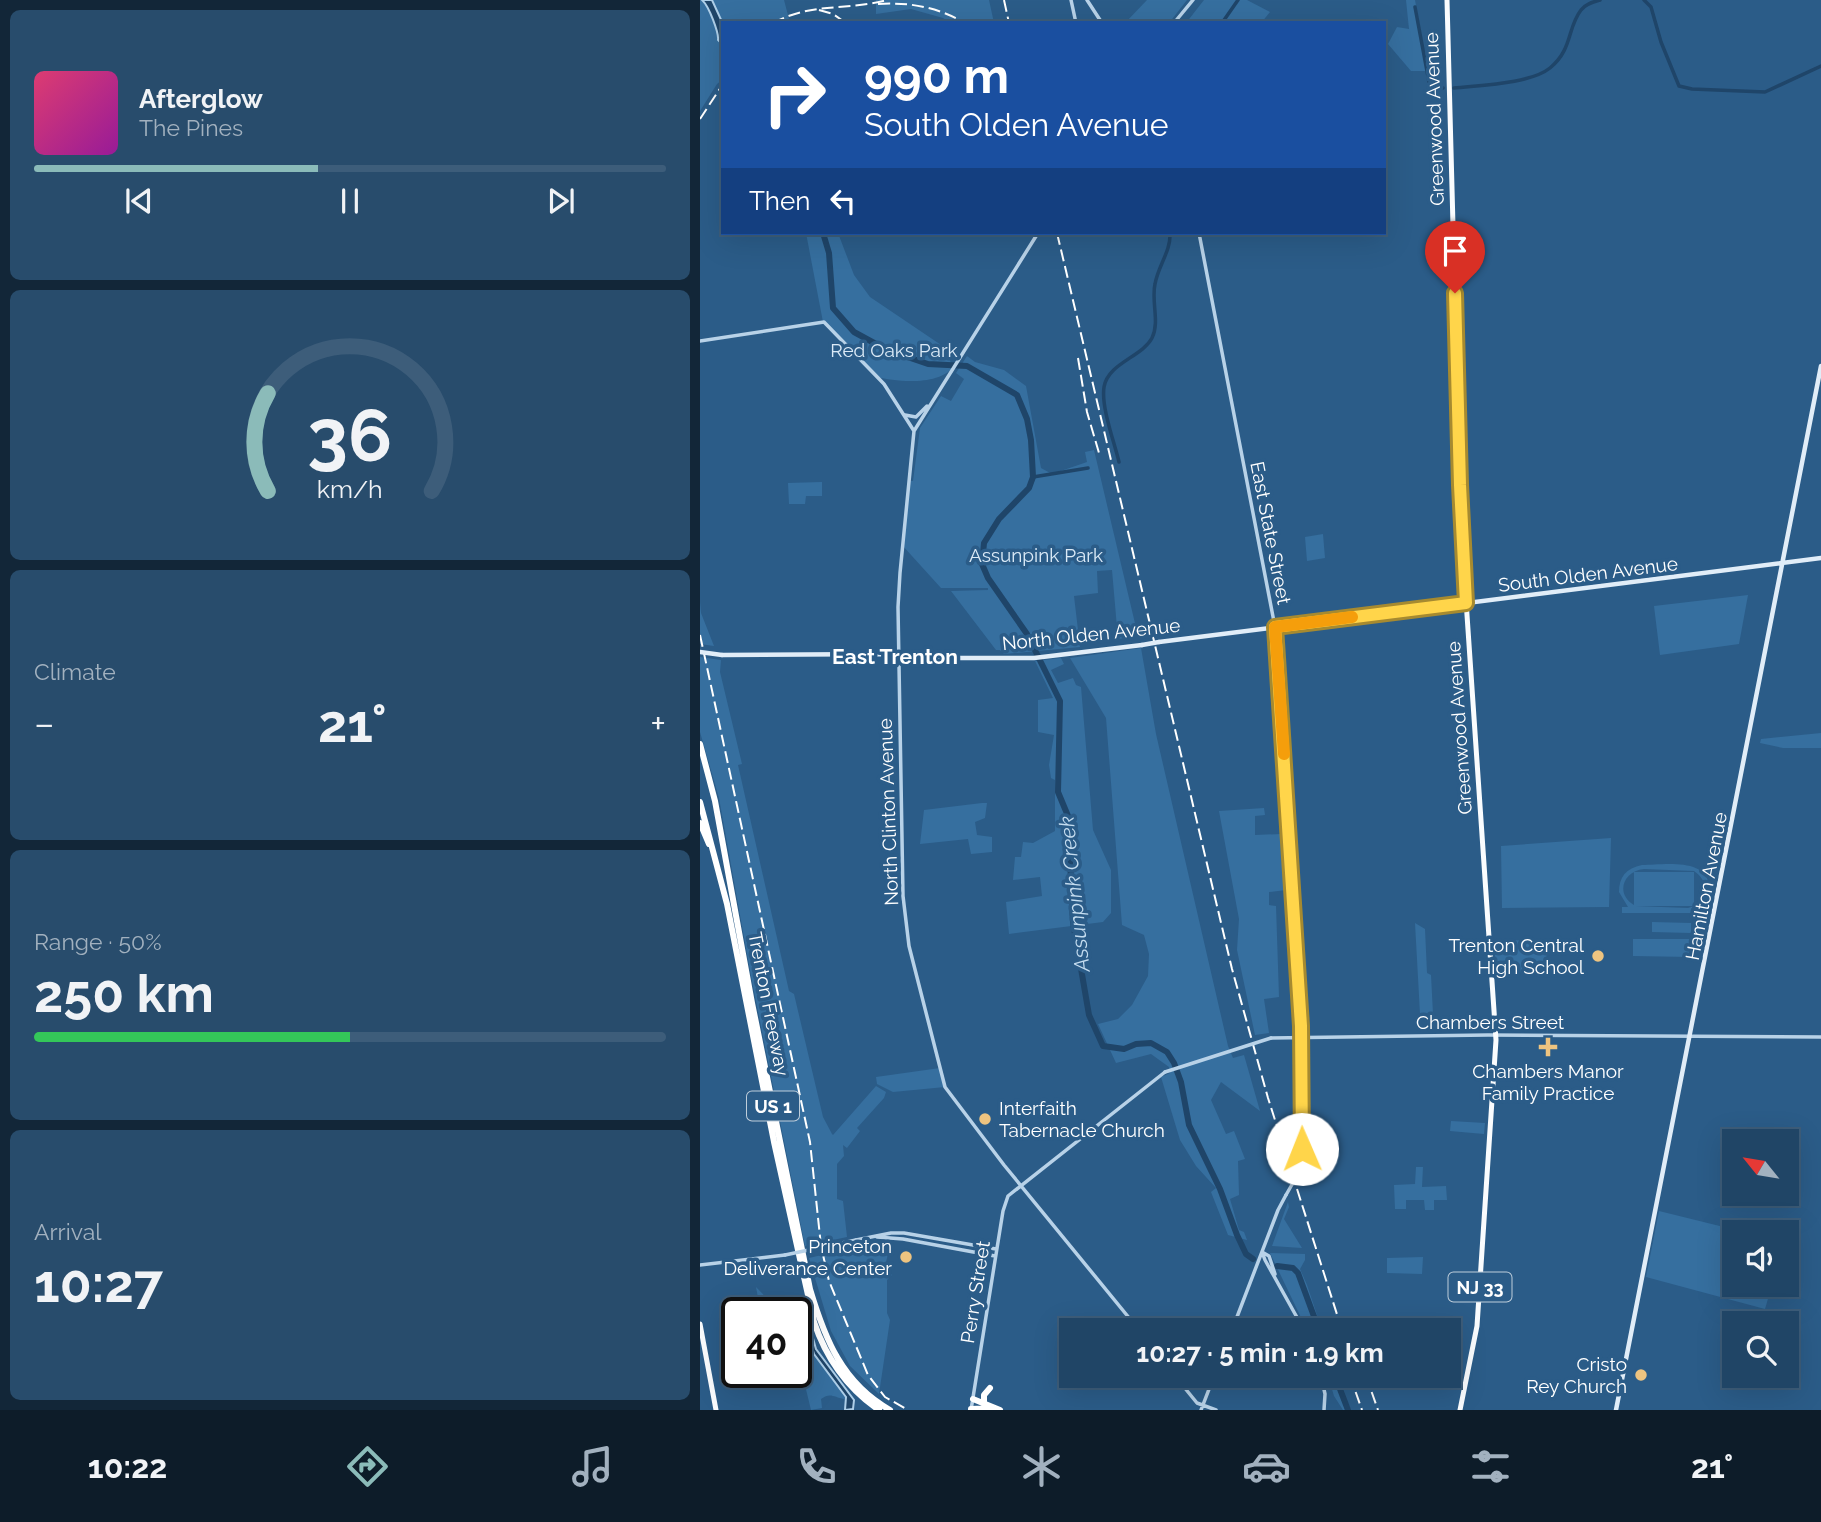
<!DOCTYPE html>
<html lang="en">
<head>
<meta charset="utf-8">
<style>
	body { margin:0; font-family:Raleway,sans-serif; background:#284c6c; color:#f1f3f6; height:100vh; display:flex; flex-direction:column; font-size:26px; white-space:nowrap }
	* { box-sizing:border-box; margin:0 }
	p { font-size:23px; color:#a2b1bf }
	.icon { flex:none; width:38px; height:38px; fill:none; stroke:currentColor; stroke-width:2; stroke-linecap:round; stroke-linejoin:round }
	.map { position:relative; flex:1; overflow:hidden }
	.sheet { display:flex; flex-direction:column; gap:10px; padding:10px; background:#122638; width:700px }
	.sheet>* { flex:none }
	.guide { position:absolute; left:21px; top:21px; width:665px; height:214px; border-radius:0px; box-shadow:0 7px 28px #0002,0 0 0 2px #3d5d7a; background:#1a4fa0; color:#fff; overflow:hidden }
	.needle { width:46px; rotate:300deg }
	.tools { position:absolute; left:1022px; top:1129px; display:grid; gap:14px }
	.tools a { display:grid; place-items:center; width:77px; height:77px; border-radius:0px; background:#204566; box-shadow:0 7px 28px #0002,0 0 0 2px #3d5d7a; font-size:35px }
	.speed { position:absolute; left:21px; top:1297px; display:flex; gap:14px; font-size:35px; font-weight:700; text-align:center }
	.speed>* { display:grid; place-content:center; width:91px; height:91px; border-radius:50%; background:#204566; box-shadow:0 7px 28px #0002,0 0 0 2px #3d5d7a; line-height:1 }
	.speed .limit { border:4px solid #111; border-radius:10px; background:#fff; color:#111 }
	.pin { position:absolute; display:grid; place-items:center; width:60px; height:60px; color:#fff; margin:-72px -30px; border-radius:50% 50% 50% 0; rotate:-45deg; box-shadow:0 0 7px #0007 }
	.pin .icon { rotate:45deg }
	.me { position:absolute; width:77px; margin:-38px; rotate:359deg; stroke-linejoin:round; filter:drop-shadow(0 0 5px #0008) }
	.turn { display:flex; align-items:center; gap:24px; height:147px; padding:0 28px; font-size:32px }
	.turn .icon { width:91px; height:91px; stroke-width:2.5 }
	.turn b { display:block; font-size:49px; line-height:60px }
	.then { display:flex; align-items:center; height:66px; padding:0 28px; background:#0003; gap:14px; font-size:26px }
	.big { font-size:52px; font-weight:700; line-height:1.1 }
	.sheet .tile { flex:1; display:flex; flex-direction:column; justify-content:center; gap:10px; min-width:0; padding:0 24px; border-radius:10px; background:#284c6c }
	.sheet .dial { align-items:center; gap:0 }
	.dial svg { height:182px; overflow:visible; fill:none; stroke:#3d5d7a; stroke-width:7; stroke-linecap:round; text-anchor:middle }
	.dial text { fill:#f1f3f6; stroke:none }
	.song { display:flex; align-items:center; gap:21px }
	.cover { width:84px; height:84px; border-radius:10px; background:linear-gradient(135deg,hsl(340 70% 55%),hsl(300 70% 35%)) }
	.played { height:7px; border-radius:4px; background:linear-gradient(90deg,#8bbbb9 45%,#3d5d7a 45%) }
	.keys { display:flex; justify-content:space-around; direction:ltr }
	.heat { display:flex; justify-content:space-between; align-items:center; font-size:38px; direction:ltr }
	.charge { height:10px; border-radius:5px; background:linear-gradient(90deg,#34c759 50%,#3d5d7a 0) }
	.trip { position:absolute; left:359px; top:1318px; width:402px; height:70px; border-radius:0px; background:#204566; box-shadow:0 7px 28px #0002,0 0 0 2px #3d5d7a; font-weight:700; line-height:70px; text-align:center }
	.dock { display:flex; height:112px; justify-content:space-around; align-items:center; background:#0d1c29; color:#a2b1bf }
	.dock .icon { width:49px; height:49px }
	.dock .current { color:#8bbbb9 }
	.dock b { font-size:32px; color:#f1f3f6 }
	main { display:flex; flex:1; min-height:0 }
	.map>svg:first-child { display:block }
	.green { fill:#366f9f; fill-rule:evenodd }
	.water { fill:#1f4569; stroke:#adcee8; stroke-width:2 }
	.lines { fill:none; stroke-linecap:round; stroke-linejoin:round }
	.canal { stroke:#1f4569; stroke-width:3.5 }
	.river { stroke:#1f4569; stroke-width:6 }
	.tertiary { stroke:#b8d2e8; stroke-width:3.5 }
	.secondary { stroke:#e1edf8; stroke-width:4.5 }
	.primary { stroke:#fafcfe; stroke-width:5 }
	.motorway { stroke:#fff; stroke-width:6 }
	.rail { stroke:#fff; stroke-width:2; stroke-dasharray:12 5; stroke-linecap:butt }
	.tertiary-bridge { stroke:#b8d2e8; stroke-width:3.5 }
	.secondary-bridge { stroke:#e1edf8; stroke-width:4.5 }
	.route-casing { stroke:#a68a30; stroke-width:18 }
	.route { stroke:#ffd54a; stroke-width:12 }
	.slow { stroke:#f59e0b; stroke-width:12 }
	.poi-dot { fill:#eec480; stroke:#2b5c88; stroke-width:2.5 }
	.labels { text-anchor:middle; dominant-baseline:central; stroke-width:7; stroke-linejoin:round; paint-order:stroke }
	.shield { fill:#2b5c88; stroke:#bfcedb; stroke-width:2 }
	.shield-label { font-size:18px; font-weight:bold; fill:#fff }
	.street-label { font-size:19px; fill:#fff; stroke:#2b5c88 }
	.park-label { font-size:19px; fill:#dbeaf7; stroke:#2b5c88 }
	.poi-label { font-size:19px; fill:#fff; stroke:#2b5c88; text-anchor:end }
	.neighbourhood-label { font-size:21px; font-weight:bold; fill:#fff; stroke:#2b5c88 }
	.water-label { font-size:21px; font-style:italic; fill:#c4dcef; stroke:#2b5c88 }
</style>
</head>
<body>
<main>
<section class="sheet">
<div class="tile">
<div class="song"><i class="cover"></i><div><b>Afterglow</b><p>The Pines</p></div></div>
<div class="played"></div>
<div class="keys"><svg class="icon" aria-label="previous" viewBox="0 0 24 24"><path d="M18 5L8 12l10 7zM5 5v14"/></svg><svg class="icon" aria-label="pause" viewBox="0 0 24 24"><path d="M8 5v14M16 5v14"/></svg><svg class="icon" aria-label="next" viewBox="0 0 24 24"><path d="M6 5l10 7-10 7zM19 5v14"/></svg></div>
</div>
<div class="tile dial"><svg viewBox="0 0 100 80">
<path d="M14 69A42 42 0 1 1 86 69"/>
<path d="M14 69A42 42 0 0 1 14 26" stroke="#8bbbb9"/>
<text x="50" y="56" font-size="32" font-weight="700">36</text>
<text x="50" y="72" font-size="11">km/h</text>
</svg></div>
<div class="tile"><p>Climate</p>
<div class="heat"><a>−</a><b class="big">21°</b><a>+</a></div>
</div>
<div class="tile"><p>Range · 50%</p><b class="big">250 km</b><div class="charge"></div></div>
<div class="tile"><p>Arrival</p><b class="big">10:27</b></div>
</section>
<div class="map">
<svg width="1121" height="1410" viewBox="0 0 1121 1410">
	<rect width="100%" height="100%" fill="#2b5c88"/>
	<path class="green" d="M0 0 8 6 23 45V79L17 84 0 111Z
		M12 0H84L90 23 23 24Z
		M176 0H289L294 23H250L243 18 211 9 176 14Z
		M447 0H487L469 23H425Z
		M504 0H547L570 12 561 23H486Z
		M706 0H715L728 71H711L688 44 697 27 709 29Z
		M106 233H138L154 275 170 297 253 353 250 361 254 366C240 386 197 382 177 377L123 322Z
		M267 356 275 362 304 370 326 386 341 468 352 474 387 462 385 452 394 450 438 636 418 639 412 570 397 571 398 593 374 596 380 647 304 654 300 650H296L251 591 288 590V588H241L202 545 210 481H213L220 428 241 396 251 401 264 379 256 373Z
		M122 482V496H106L105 504H89L88 483Z
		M623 534 625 558 607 561 605 537Z
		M1048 595 1039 644 960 655 954 606Z
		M0 602 1 613 14 646 0 644Z
		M441 648 456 734 528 1046 533 1058 544 1055 560 1111 521 1082 511 1100 526 1134 534 1131 545 1159 538 1161 539 1195 530 1199 539 1230 544 1232 547 1240 528 1235 511 1192 516 1188 496 1166 480 1140 461 1077 470 1073 469 1067 451 1054 416 1063 398 1024 418 1019 432 1005 448 976 449 954 444 935 422 925 406 718 370 658Z
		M0 657 21 660 20 672 42 764 38 765 89 991 94 994 123 1117 132 1134 133 1135 176 1086 186 1092 184 1098 157 1128 160 1131 147 1148 143 1145 144 1156 137 1164V1199L143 1201 147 1237 105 1246 51 976 19 798 0 732Z
		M361 658 364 664 351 670 358 683 373 678 376 685 381 687 393 830 411 870V913L403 922 309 934 306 902 342 896 340 877 313 880 315 857H321L323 842 333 843 355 831V780L351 778 349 765 354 735 338 732V700L353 698 335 661Z
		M1121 733V748H1083L1060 743 1061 739Z
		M282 803H287L285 818 275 822 277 835 292 837V852L271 854 268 839 220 844 224 810Z
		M564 808 565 815 555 816V835L582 834 586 890 569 892V905L576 906 579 997 564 999 569 1033 555 1035 537 950 539 919 519 811Z
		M911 838 909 907 802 908 801 846Z
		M942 865C962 865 1008 857 1009 887 1010 898 1004 905 995 910V913H922V907H928L919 892C919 877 926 868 942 865ZM944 869 994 871C1011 882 1008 903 988 908L935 906H994V872H934V905C915 894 923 871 944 869Z
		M952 922 991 923V933L952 932Z
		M715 923 725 929 727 973 731 975 733 1014H720Z
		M933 939H991V957L933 956Z
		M794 940 847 941 846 973 796 972Z
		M240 1068 245 1087 193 1092 177 1084 176 1077Z
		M751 1121 785 1123 784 1134 750 1131Z
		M716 1167H723L722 1187 746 1186 747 1200H734V1210H725L724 1200H706V1209H695L694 1185 715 1184Z
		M588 1202 589 1207 584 1219 602 1248 572 1246Z
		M959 1211 1044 1232H1034V1284L1072 1285 1065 1309 946 1277Z
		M191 1242 185 1266 192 1275 187 1280V1313L190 1320 179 1394 150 1366 131 1331 109 1258 161 1246Z
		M570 1253 605 1254V1260L600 1269 607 1285 622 1330H607Z
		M723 1257 722 1274 687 1273V1258Z
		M56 1287 80 1312H41L40 1307 59 1303Z
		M96 1329 107 1331 114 1354 146 1397 144 1399C134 1397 130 1392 121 1399L122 1408 111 1410 101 1369 96 1371Z
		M51 1372H95L92 1374 94 1383 53 1387Z
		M628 1376H636L651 1410H643L634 1396Z"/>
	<path class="water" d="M2 0H12L23 24V45L18 40C19 33 9 6 2 0Z
		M106 1313 116 1349 154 1400 153 1409 145 1410 146 1397 114 1354 102 1314Z"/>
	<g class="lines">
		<path class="canal" d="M944 0 951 7 961 42 979 86 992 89 1065 92 1121 66
			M715 7 729 82 737 87 743 88
			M522 23 538 0
			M754 88C780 85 830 84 850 68 873 49 867 28 881 10 885 4 893 2 900 0
			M419 462C414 441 401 407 404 387 408 363 442 357 452 338 460 322 451 301 455 284 458 266 471 251 470 233
			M333 477 388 468"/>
		<path class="river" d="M123 233 129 253 133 308 154 332 187 350 228 364 267 366 317 395 327 419 331 440 333 477 329 488 299 519 284 543 282 564 288 578 327 634 360 701 358 792 368 816 373 922 389 1015 403 1046 424 1049 436 1044 451 1043 467 1052 474 1063 481 1082 489 1125 520 1189 537 1235 546 1254 553 1259
			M577 1266 593 1268 598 1273 619 1330
			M635 1376 648 1410"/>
		<path class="tertiary" d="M371 0 376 23
			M387 0 402 23
			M474 23 493 0
			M338 233 214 431 200 573 198 607 203 896 209 946 245 1087 304 1165 439 1330
			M499 233 575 627 601 1026 602 1149V1164L598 1174
			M0 341 124 322 184 384 214 431
			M205 415 216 417 227 406
			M571 1038 788 1035 1121 1037
			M177 1237 203 1239 295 1256
			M156 1240 191 1233H204L296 1249
			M562 1252 565 1260 604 1330
			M562 1252 569 1256 575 1274
			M0 1265 85 1255
			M532 1330 578 1210 586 1195
			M475 1376 497 1403 516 1410
			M621 1376 625 1394 624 1410
			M271 1410 303 1211 308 1196 465 1072
			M501 1410 514 1376"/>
		<path class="secondary" d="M459 642 1121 558
			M22 655 191 654 222 658H334L442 645
			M916 1410 1121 366"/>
		<path class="primary" d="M747 0 761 527 796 1040 777 1326 760 1410
			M0 1324 16 1410"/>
		<path class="motorway" d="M0 744 15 801 52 1003 110 1289C125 1339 142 1383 190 1410
			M0 802 27 904 74 1142 114 1322C126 1358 147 1388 179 1410
			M0 823 9 844
			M273 1399 300 1410
			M284 1403V1395L290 1388
			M271 1409 294 1408"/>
		<path class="rail" d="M304 0 309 23
			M178 4C210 2 237 7 265 23
			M119 10 133 14 146 23
			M73 23C112 2 147 11 187 0
			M0 119 23 84
			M357 233 532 969 568 1098 642 1330
			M378 358 387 412 399 453
			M0 635 110 1142 121 1246 129 1281 168 1375 185 1397 208 1410
			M650 1376 662 1410
			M666 1376 678 1410"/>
		<path class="tertiary-bridge" d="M465 1072 571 1038
			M586 1195 598 1174
			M85 1255 156 1240"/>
		<path class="secondary-bridge" d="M442 645 459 642
			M0 652 22 655"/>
	</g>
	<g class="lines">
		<g class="route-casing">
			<path id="route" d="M602 1149 601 1026 575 627 766 603 760 485 755 293"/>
		</g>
		<use href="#route" class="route"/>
		<path class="slow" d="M584 754 575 627 652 617"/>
	</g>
	<g class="poi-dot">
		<circle cx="898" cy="956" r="7"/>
		<path d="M844.5 1036.5h7v7h7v7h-7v7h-7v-7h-7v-7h7z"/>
		<circle cx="285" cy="1119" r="7"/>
		<circle cx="206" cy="1257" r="7"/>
		<circle cx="941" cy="1375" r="7"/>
	</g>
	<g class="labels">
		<g class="shield">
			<rect x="47" y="1091.5" width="52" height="29" rx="5"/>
			<rect x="748.5" y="1272.5" width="63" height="29" rx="5"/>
		</g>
		<g class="shield-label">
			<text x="73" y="1106">US 1</text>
			<text x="780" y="1287">NJ 33</text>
		</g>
		<g class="street-label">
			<text transform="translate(734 119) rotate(-92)">Greenwood Avenue</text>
			<text transform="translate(571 533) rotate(79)">East State Street</text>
			<text transform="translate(888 574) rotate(-7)">South Olden Avenue</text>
			<text transform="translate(391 634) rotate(-6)">North Olden Avenue</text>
			<text transform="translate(759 728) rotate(-94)">Greenwood Avenue</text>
			<text transform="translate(188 812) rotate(-92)">North Clinton Avenue</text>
			<text transform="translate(1006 886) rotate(-79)">Hamilton Avenue</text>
			<text transform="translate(69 1004) rotate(79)">Trenton Freeway</text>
			<text x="790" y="1022">Chambers Street</text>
			<text transform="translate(275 1292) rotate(-81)">Perry Street</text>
		</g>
		<g class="park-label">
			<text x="194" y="350">Red Oaks Park</text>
			<text x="336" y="555">Assunpink Park</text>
		</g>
		<g class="poi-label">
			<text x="884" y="945">Trenton Central<tspan x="884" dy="22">High School</tspan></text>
			<text x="848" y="1071" text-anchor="middle">Chambers Manor<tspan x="848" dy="22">Family Practice</tspan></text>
			<text x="299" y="1108" text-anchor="start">Interfaith<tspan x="299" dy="22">Tabernacle Church</tspan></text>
			<text x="192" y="1246">Princeton<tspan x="192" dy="22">Deliverance Center</tspan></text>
			<text x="927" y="1364">Cristo<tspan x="927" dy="22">Rey Church</tspan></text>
		</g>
		<g class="neighbourhood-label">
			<text x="195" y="656">East Trenton</text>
		</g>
		<g class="water-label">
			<text transform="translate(374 894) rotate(-96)">Assunpink Creek</text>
		</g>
	</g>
</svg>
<div class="tools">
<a><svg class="needle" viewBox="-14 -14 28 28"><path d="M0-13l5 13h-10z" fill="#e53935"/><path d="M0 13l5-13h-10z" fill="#a2b1bf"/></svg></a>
<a><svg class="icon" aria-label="sound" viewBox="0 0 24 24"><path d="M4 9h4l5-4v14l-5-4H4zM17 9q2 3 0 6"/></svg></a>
<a><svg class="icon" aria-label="search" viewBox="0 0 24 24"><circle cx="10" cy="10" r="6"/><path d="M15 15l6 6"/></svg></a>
</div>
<div class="speed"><div class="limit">40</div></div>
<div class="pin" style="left:755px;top:293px;background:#d93025"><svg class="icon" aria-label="arrive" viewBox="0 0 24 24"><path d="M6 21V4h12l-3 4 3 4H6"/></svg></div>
<svg class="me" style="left:602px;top:1149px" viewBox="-20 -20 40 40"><circle r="19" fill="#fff"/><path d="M0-13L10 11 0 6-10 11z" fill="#ffd54a"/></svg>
<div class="trip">10:27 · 5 min · 1.9 km</div>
<div class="guide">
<div class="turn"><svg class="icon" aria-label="right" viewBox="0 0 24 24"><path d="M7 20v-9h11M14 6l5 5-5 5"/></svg><div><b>990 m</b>South Olden Avenue</div></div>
<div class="then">Then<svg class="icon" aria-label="left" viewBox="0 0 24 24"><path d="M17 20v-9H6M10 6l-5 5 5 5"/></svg></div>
</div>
</div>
</main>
<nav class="dock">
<b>10:22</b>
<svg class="icon current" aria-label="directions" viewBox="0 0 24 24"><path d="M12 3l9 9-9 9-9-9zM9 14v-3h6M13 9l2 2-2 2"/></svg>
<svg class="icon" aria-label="music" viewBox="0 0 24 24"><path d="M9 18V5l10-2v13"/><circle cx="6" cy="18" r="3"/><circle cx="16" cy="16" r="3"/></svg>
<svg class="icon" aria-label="phone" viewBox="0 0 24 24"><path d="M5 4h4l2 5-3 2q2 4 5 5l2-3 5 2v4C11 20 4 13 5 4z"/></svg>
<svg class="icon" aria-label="climate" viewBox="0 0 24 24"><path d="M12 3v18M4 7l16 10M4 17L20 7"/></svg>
<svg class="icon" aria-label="car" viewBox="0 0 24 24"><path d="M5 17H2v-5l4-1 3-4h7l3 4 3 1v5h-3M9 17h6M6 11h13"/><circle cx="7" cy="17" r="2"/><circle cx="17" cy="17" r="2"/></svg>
<svg class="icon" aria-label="filters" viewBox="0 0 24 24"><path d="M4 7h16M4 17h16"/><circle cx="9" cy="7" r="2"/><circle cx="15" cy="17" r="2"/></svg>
<b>21°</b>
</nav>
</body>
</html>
